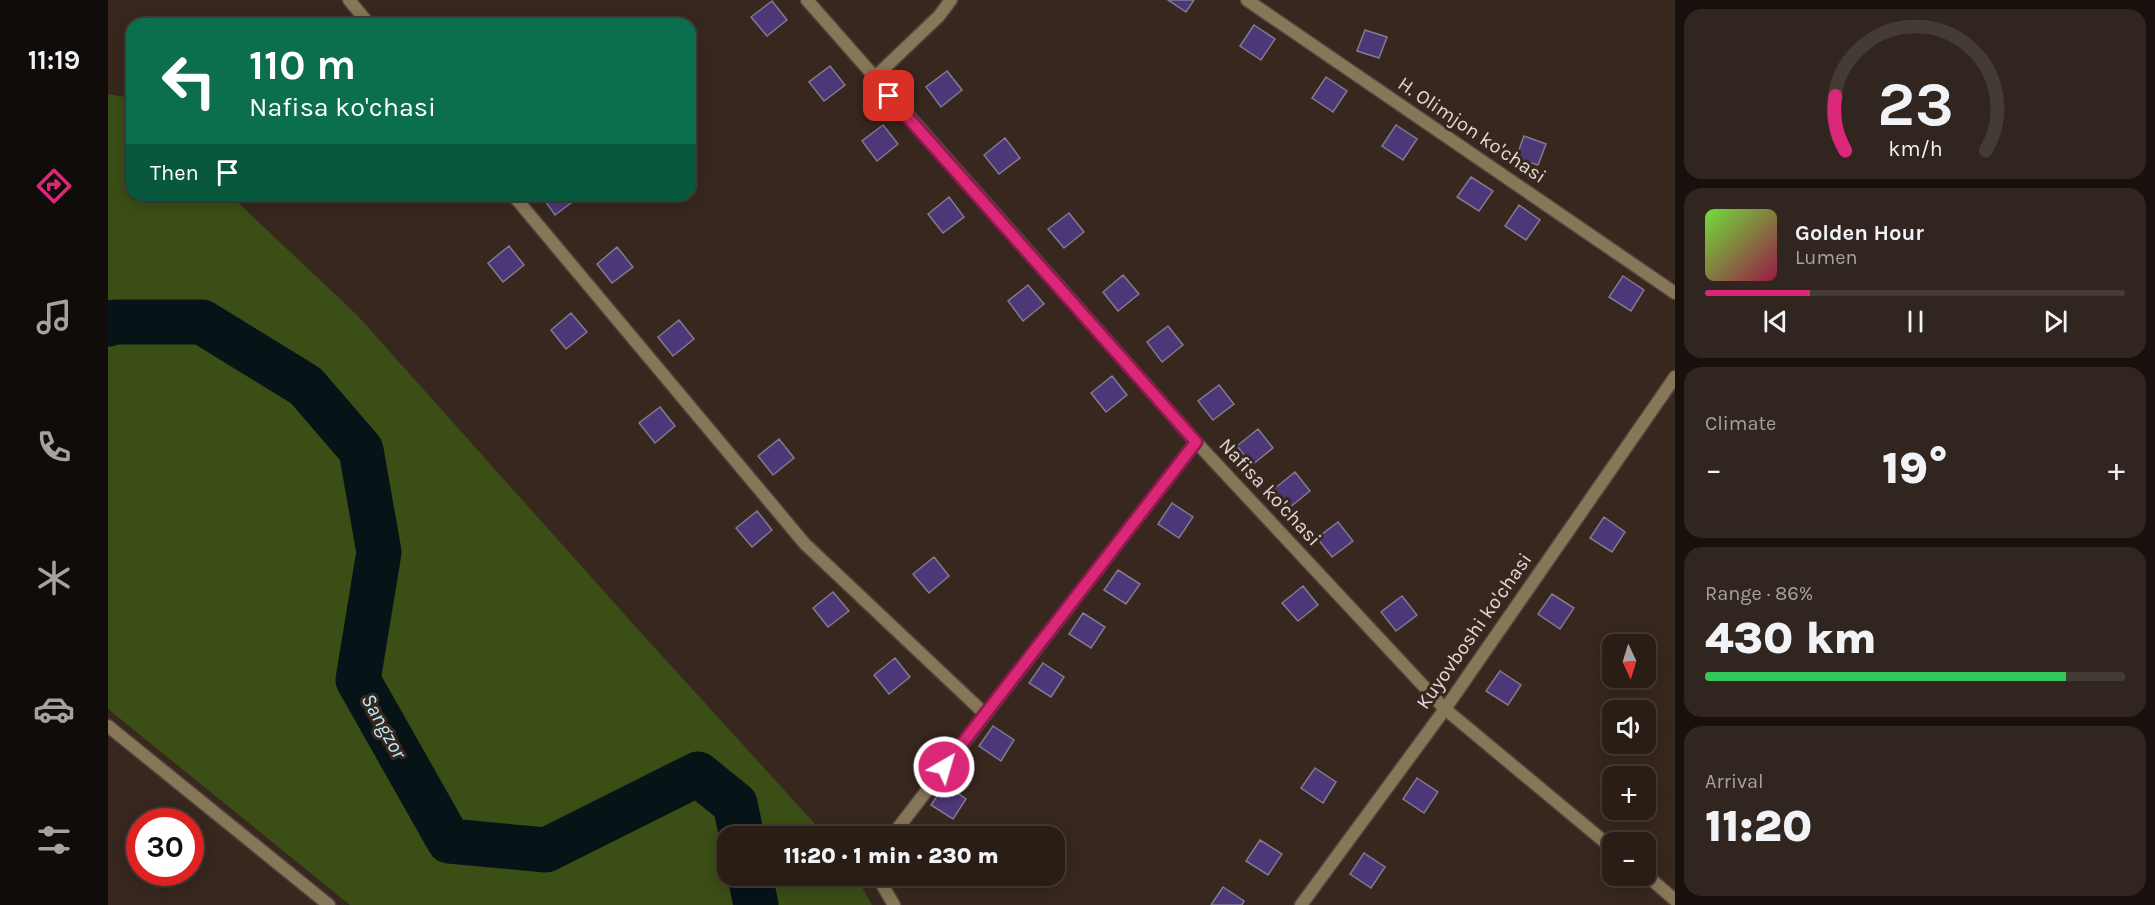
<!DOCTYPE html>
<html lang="en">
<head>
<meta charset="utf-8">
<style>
	body { margin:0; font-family:Karla,sans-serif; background:#31261f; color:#f1f3f6; height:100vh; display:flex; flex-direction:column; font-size:22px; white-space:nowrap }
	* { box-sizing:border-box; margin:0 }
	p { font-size:20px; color:#a5a2a1 }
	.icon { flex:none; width:33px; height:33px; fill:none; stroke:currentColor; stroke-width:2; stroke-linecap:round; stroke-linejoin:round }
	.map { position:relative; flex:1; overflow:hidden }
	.panel { display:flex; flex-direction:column; gap:9px; padding:9px; background:#17100c; width:480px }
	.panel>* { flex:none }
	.top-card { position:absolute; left:18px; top:18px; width:570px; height:183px; border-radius:18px; box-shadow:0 3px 15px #0003,0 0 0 2px #453b35; background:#0b6e4f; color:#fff; overflow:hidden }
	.needle { width:39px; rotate:176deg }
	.controls { position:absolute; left:1494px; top:634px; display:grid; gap:12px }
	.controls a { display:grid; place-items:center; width:54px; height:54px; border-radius:12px; background:#291d16; box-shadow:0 3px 15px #0003,0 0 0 2px #453b35; font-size:30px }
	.speed { position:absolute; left:18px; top:808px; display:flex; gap:12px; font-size:30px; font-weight:700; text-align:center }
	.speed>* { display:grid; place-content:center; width:78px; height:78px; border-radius:50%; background:#291d16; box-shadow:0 3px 15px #0003,0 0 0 2px #453b35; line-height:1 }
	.speed .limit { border:9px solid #d22; background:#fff; color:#111 }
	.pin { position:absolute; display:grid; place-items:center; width:51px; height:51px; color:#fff; margin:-26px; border-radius:12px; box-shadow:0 3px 9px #0006 }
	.me { position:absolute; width:66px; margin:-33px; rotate:38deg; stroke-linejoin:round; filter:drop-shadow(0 0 4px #0008) }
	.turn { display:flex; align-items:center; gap:21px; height:126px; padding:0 24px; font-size:27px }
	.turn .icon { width:78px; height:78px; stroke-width:2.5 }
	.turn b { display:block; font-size:42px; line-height:51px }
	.then { display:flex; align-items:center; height:57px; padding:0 24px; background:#0003; gap:12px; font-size:22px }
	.big { font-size:45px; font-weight:800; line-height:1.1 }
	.panel .tile { flex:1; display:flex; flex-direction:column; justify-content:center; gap:9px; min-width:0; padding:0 21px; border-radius:18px; background:#31261f }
	.panel .dial { align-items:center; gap:0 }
	.dial svg { height:156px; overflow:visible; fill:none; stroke:#453b35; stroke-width:7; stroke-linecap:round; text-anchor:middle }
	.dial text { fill:#f1f3f6; stroke:none }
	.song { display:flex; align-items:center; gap:18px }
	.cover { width:72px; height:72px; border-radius:9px; background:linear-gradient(135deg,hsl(100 70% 55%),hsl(340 70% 35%)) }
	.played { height:6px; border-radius:3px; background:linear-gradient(90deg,#db2777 25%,#453b35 25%) }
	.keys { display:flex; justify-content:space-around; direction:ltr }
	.heat { display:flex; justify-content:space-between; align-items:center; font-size:33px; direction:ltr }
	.charge { height:9px; border-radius:4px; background:linear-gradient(90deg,#34c759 86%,#453b35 0) }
	.trip { position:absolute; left:609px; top:826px; width:348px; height:60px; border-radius:18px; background:#291d16; box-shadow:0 3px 15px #0003,0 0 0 2px #453b35; font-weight:800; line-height:60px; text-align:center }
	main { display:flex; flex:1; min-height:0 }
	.tabs { display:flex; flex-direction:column; width:108px; justify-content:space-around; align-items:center; background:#100c09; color:#a5a2a1 }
	.tabs .icon { width:42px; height:42px }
	.tabs .current { color:#db2777 }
	.tabs b { font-size:27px; color:#f1f3f6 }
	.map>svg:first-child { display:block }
	.green { fill:#3a4e15 }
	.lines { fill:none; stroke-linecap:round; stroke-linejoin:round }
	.river { stroke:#061317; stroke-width:45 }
	.building { fill:#4c3778; stroke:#807b8e; stroke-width:1.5 }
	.street-casing { stroke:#52433b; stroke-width:15 }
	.street { stroke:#867758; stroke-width:12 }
	.route-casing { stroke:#8e194d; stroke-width:15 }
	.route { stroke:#db2777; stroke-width:10 }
	.labels { text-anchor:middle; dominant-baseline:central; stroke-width:6; stroke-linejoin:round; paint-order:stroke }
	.street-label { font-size:20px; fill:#e2d7d1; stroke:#37271e }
	.water-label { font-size:21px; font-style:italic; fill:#b8e9f9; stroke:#37271e }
</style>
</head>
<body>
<main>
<nav class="tabs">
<b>11:19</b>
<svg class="icon current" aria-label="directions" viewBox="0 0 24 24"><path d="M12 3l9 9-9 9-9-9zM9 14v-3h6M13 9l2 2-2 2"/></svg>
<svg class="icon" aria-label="music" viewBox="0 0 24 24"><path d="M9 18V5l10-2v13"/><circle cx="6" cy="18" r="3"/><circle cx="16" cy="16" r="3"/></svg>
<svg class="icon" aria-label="phone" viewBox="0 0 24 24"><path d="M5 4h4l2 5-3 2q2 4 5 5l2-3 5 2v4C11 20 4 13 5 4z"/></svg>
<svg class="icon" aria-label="climate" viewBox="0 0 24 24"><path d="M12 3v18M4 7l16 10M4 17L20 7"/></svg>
<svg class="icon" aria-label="car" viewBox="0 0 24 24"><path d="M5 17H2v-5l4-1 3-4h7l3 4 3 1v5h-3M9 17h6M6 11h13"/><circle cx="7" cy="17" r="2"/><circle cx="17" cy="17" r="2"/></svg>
<svg class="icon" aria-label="filters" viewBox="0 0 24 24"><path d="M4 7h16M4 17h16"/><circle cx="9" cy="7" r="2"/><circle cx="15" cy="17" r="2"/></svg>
</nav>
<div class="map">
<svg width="1567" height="905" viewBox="0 0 1567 905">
	<rect width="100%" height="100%" fill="#37271e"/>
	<path class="green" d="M0 94 17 97 24 103V195H122L249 315 535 635 719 837H620V876H748L764 905H242L0 709Z"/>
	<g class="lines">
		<path class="river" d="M0 324 7 322H94L198 386 253 450 271 552 250 680 341 841 438 850 590 774 627 804 634 837
			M642 876 648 905"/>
	</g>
	<path class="building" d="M1060 0H1086L1078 12Z
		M664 1 679 20 659 36 643 17Z
		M1146 25 1167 39 1153 60 1132 46Z
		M1257 30 1279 37 1271 58 1249 51Z
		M722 66 737 85 716 101 701 82Z
		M839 71 854 90 833 107 818 87Z
		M1218 77 1239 91 1225 112 1204 98Z
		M775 125 790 144 769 161 754 141Z
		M1288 125 1309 139 1295 160 1274 146Z
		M1416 136 1438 144 1430 165 1408 158Z
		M897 138 912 158 891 174 876 155Z
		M1363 177 1385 191 1371 211 1349 197Z
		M433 195H465L468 199 447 215Z
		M841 197 856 217 835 233 820 214Z
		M1411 205 1432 220 1418 240 1397 226Z
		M961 213 976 232 956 248 940 229Z
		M401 246 416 265 395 282 380 263Z
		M509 247 525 267 504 283 489 264Z
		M1015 275 1031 294 1010 311 995 292Z
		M1515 276 1536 290 1523 311 1501 297Z
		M920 285 936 304 915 321 900 301Z
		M463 313 479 332 458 349 443 330Z
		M571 320 586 339 565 356 550 337Z
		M1060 326 1075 345 1054 362 1039 342Z
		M1004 376 1019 395 998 412 983 393Z
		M1111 385 1126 404 1105 420 1090 401Z
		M552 407 567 426 547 443 531 423Z
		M1150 429 1165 448 1144 465 1129 446Z
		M671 439 686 458 665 475 650 456Z
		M1187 472 1202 491 1181 508 1166 489Z
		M1064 503 1085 517 1071 538 1050 524Z
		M649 511 664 530 644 547 628 528Z
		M1496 517 1517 532 1504 552 1482 538Z
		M1230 522 1245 541 1224 557 1209 538Z
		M826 557 841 576 821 593 805 574Z
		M1010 570 1032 584 1018 604 996 590Z
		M1195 586 1210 605 1190 621 1174 603Z
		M725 592 741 611 720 627 705 608Z
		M1444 594 1466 608 1452 629 1430 614Z
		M1294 596 1309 615 1288 631 1273 612Z
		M975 613 997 627 983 648 961 634Z
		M787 658 802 677 781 694 766 675Z
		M935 663 956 677 943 697 921 683Z
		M1392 671 1413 685 1400 705 1378 691Z
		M885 726 906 740 893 761 871 746Z
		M1207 768 1228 782 1215 803 1193 788Z
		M1309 778 1330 792 1316 813 1295 799Z
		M837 784 858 799 845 819 823 805Z
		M1152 840 1174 854 1160 875 1138 861Z
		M1256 853 1277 867 1263 888 1242 874Z
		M1115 887 1136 901 1134 905H1103Z"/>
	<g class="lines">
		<g class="street-casing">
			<path id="street" d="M241 0 261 24
				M699 0 1088 442 1337 709 1504 848
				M1139 0 1567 293
				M766 78 831 16 843 0
				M405 195 697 544 877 714
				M0 726 221 905
				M783 837 1088 442
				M1538 875 1567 900
				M772 876V881L786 905
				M1193 905 1337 709 1567 377"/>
		</g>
		<use href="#street" class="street"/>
	</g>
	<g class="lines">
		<g class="route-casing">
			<path id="route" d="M781 96 1088 442 836 767"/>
		</g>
		<use href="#route" class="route"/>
	</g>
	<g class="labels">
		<g class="street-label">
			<text transform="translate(1364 130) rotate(34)">H. Olimjon ko'chasi</text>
			<text transform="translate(1162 492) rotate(47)">Nafisa ko'chasi</text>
			<text transform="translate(1366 631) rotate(-55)">Kuyovboshi ko'chasi</text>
		</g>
		<g class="water-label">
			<text transform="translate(276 726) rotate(61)">Sangzor</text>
		</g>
	</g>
</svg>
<div class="controls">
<a><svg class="needle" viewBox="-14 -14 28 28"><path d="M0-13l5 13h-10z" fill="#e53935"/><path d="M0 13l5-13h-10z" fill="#a5a2a1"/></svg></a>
<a><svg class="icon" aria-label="sound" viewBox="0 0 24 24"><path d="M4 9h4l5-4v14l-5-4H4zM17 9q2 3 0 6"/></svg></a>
<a>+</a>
<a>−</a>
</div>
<div class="speed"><div class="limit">30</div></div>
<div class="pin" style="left:781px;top:96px;background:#d93025"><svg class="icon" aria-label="arrive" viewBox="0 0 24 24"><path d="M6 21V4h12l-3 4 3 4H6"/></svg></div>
<svg class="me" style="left:836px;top:767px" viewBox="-20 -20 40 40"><circle r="17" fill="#db2777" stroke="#fff" stroke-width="3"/><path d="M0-11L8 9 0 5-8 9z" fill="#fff"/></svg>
<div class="trip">11:20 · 1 min · 230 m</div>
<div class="top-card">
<div class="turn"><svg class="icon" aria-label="left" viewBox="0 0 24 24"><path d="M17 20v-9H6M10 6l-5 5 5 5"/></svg><div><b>110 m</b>Nafisa ko'chasi</div></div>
<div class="then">Then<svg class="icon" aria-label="arrive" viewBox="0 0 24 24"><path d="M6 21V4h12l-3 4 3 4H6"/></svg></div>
</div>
</div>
<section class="panel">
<div class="tile dial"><svg viewBox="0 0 100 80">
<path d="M14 69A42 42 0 1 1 86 69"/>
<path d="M14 69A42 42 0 0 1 9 41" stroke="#db2777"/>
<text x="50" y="56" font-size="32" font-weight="700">23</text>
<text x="50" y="72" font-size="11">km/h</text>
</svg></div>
<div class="tile">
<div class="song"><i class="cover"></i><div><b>Golden Hour</b><p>Lumen</p></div></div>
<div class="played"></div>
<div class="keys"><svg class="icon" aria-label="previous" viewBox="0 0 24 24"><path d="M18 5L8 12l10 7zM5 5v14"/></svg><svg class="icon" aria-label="pause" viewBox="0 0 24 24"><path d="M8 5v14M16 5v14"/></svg><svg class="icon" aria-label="next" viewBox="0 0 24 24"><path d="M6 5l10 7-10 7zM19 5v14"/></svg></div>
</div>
<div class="tile"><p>Climate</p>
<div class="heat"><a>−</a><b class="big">19°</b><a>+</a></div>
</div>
<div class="tile"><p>Range · 86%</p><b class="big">430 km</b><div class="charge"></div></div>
<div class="tile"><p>Arrival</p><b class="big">11:20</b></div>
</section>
</main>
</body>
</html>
